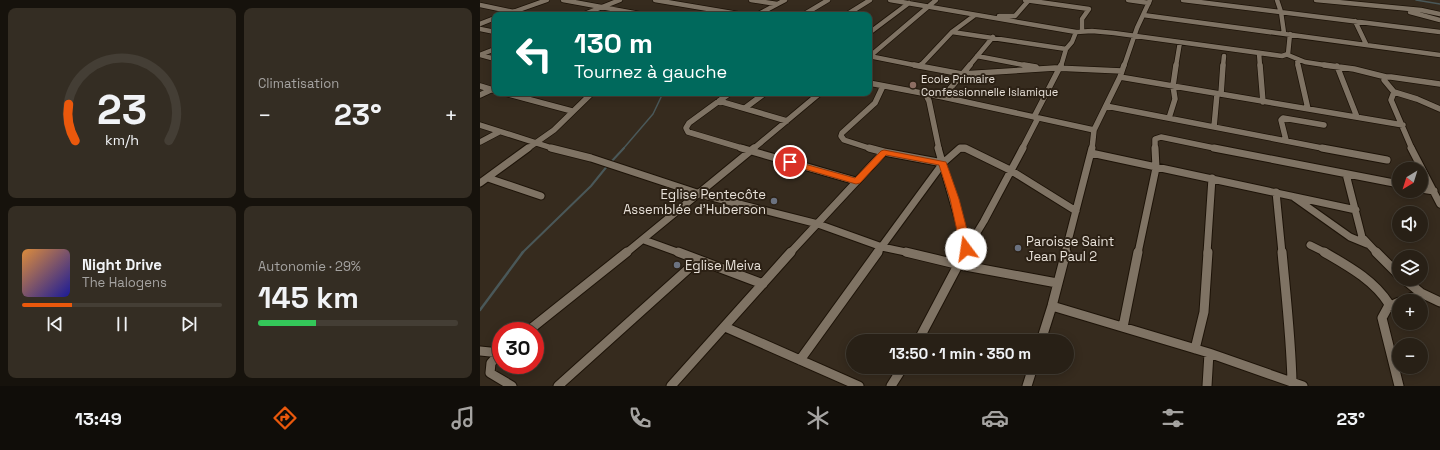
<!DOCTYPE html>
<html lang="fr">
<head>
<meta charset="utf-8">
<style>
	body { margin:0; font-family:"Space Grotesk",sans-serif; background:#342d23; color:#f1f3f6; height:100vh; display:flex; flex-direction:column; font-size:15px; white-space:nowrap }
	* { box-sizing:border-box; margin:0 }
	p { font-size:13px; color:#a5a3a1 }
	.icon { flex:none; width:22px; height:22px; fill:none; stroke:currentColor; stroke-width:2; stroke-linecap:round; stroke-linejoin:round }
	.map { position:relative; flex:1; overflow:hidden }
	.side { display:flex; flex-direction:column; gap:8px; padding:8px; background:#16120c; width:480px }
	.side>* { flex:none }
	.hud { position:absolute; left:12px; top:12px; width:380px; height:84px; border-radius:8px; box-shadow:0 2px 10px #0003,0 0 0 1px #443e35; background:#00695c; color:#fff; overflow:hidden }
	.needle { width:26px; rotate:218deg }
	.tools { position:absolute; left:912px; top:162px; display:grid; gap:8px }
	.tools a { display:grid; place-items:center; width:36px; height:36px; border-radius:50%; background:#282016; box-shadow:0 2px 10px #0003,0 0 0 1px #443e35; font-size:20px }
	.speed { position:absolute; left:12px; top:322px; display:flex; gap:8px; font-size:20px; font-weight:700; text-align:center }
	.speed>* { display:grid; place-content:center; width:52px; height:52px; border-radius:50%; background:#282016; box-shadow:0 2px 10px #0003,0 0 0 1px #443e35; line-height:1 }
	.speed .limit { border:6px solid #d22; background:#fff; color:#111 }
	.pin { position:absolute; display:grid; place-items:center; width:34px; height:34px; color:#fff; margin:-17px; border:2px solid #fff; border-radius:50%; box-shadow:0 1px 4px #0007 }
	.me { position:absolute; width:44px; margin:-22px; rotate:346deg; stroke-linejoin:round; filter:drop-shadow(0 0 3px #0008) }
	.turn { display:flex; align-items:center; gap:14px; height:84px; padding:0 16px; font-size:18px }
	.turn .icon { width:52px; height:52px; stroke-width:2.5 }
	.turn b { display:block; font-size:28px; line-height:34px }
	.big { font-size:30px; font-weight:700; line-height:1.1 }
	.side .card { flex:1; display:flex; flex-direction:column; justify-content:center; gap:6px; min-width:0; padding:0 14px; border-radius:8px; background:#342d23 }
	.side .dial { align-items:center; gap:0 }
	.dial svg { height:104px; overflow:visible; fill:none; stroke:#443e35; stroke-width:7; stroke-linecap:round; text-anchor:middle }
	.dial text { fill:#f1f3f6; stroke:none }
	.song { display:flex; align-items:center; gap:12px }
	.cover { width:48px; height:48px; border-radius:6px; background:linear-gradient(135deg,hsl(30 70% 55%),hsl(240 70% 35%)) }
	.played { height:4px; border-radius:2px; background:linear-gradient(90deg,#ea580c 25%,#443e35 25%) }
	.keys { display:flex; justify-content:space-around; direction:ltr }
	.heat { display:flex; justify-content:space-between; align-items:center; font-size:22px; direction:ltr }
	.charge { height:6px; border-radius:3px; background:linear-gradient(90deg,#34c759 29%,#443e35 0) }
	.side .tiles { flex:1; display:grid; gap:8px; grid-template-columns:repeat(2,1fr) }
	.trip { position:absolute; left:366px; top:334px; width:228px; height:40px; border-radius:20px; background:#282016; box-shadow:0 2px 10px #0003,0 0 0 1px #443e35; font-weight:700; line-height:40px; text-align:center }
	.menu { display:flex; height:64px; justify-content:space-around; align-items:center; background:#100d09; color:#a5a3a1 }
	.menu .icon { width:28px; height:28px }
	.menu .selected { color:#ea580c }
	.menu b { font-size:18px; color:#f1f3f6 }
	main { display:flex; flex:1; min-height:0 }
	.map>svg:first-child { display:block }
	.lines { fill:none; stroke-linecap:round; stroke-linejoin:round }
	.stream-far2 { stroke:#4a5859; stroke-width:1.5 }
	.stream-far1 { stroke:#4a5859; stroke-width:2 }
	.stream { stroke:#4a5859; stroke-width:2.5 }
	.minor-far3-casing { stroke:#1d1308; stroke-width:6 }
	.minor-far2-casing { stroke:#1d1308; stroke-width:7 }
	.minor-far1-casing { stroke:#1d1308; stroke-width:9 }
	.minor-casing { stroke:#1d1308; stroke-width:11 }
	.minor-far3 { stroke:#7f7364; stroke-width:4.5 }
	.minor-far2 { stroke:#7f7364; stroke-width:5.5 }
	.minor-far1 { stroke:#7f7364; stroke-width:7 }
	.minor { stroke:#7f7364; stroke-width:9 }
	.route { fill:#ea580c; stroke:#983908 }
	.education-dot { fill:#8d6e63; stroke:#2c2115; stroke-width:1.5 }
	.worship-dot { fill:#6b7280; stroke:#2c2115; stroke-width:1.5 }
	.labels { text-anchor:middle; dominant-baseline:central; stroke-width:4; stroke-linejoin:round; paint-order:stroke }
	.far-poi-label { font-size:11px; fill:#e7e0d8; stroke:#2c2115; text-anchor:start }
	.poi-label { font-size:13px; fill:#e7e0d8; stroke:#2c2115; text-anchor:start }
</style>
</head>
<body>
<main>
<section class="side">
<div class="tiles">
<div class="card dial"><svg viewBox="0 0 100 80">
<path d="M14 69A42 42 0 1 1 86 69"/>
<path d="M14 69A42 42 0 0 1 9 41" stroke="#ea580c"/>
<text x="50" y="56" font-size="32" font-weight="700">23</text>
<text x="50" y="72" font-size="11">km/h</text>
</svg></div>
<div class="card"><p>Climatisation</p>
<div class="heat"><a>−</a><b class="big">23°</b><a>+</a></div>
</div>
<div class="card">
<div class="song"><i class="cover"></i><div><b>Night Drive</b><p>The Halogens</p></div></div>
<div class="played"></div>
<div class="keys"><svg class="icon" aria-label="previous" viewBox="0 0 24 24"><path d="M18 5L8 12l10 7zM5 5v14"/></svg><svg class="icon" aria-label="pause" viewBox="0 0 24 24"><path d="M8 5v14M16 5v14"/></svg><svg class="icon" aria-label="next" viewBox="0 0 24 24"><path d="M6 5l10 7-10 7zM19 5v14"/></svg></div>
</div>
<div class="card"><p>Autonomie · 29%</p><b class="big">145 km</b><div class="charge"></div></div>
</div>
</section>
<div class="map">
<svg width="960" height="386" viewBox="0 0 960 386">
	<rect width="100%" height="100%" fill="#362b1e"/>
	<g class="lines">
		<path class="stream-far2" d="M936 0 960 4
			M226 15 229 10
			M143 149 173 114 183 93"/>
		<path class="stream-far1" d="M131 162 144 148
			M42 253 111 186 128 165"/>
		<path class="stream" d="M0 310 43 252"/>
		<g class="minor-far3-casing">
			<path id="minor-far3" d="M83 0 165 15
				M175 0 264 15
				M271 0 297 4
				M410 0 596 32 612 31 634 33 802 56 808 54 810 34
				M545 0 609 9 602 19V31
				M648 0 669 3
				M703 0 960 32
				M797 0 801 12 804 33
				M836 0 941 10 960 14
				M0 5 48 15
				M33 12 67 0
				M930 12 960 20
				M102 15 140 0
				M277 15 305 0
				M323 15 348 0
				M366 15 390 0
				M663 15 960 55
				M519 16H535L549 0
				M875 21 886 44
				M0 24 15 18
				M0 29 15 32
				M472 32 586 49
				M389 33 429 3
				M779 53 780 66
				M0 55 15 49
				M0 55 15 59
				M808 55 825 62 851 66
				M389 56 439 66
				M497 56 549 66
				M389 57 456 0
				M817 59 818 66
				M440 66 472 32 495 15
				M489 66 513 37
				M581 66 586 49 592 42 596 32
				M644 66 657 28 670 0
				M696 66 700 42
				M743 66 744 56"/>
		</g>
		<g class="minor-far2-casing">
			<path id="minor-far2" d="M434 65 482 74 575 68 642 71
				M544 65 556 67
				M780 65 783 102
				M818 65 828 109
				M844 65 874 69 906 77
				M440 66 441 65
				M857 66 877 117
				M640 77 923 125
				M389 83 463 97 614 130
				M960 84 911 77H906L904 80 914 92 937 99 960 109
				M0 86 13 90
				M914 92 911 100 932 149
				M25 93 92 111
				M250 93 209 123 206 128 208 132 265 149
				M445 93 449 101 459 149
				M741 94 743 65
				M0 95 15 88
				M463 97 490 65
				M239 101 307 121
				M626 106 847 149
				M265 108 285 93
				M554 117 581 65
				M689 118 695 99 693 86 696 65
				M0 125 75 149
				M734 127 737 94
				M806 140 801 120 803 118 844 125
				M0 142 19 132
				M47 149 74 130 112 93
				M273 149 340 93
				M392 149 364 140 361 136 362 133 395 103 403 86
				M479 149H486
				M542 149 558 118
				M612 149 614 130 640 77 644 65
				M675 149V139L681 137 739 149"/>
		</g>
		<g class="minor-far1-casing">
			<path id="minor-far1" d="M71 148 111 158 220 194 338 224 402 247 430 253
				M261 148 376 181
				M389 148 404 152 463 163
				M458 148 487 249 485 253
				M734 148 919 184
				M842 148 907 160
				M931 148 960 204
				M611 153 876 210
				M866 174 882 237 897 253
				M8 178 61 196
				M0 183 48 148
				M941 189 954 191
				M796 192 802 253
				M815 198 870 237 887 244
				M164 240 200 253
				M830 245 846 253
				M487 249 504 221 543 148
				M146 253 274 148
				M310 253 404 152
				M397 253 463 163 480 148H485L530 170 596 211
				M585 253 612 148
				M658 253 676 168 675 148
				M727 253 732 178"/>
		</g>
		<g class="minor-casing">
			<path id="minor" d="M198 252 283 284
				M426 252 480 265 577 283
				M802 252C806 296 811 339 812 382
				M844 252C868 266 894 280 909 304
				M896 252 919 275
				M924 279 941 293 960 302
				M924 301 941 293
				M919 302 908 307 902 318 919 386
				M572 306 729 353 823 386
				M245 327 379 386
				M643 327 658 252
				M48 331 147 252
				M438 341 485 252
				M561 341 572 306 586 252
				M715 349 724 312 728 252
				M0 351 20 353
				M21 352 11 363 10 373 32 386
				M320 360 398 252
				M78 386 217 261
				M191 386 311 252
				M411 386 423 367
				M547 386 553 367
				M727 386 729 353"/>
		</g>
		<use href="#minor-far3" class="minor-far3"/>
		<use href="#minor-far2" class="minor-far2"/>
		<use href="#minor-far1" class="minor-far1"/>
		<use href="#minor" class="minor"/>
	</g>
	<path class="route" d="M404 150 466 162 479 199 492 249 490 251H483L481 249 470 199 459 165 406 155 380 183 376 184 307 164 305 162 310 160 375 178 401 151Z"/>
	<circle class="education-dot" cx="433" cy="85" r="4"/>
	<g class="worship-dot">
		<circle cx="294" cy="201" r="4"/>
		<circle cx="538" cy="248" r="4"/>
		<circle cx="197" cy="265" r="4"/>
	</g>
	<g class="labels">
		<g class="far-poi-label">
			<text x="441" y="79">Ecole Primaire<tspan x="441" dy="13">Confessionnelle Islamique</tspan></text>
		</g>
		<g class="poi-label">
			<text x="286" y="194" text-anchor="end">Eglise Pentecôte<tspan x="286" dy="15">Assemblée d'Huberson</tspan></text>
			<text x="546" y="241">Paroisse Saint<tspan x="546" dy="15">Jean Paul 2</tspan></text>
			<text x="205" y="265">Eglise Meiva</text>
		</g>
	</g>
</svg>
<div class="tools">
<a><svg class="needle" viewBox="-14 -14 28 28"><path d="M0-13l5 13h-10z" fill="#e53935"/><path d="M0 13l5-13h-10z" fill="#a5a3a1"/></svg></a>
<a><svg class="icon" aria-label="sound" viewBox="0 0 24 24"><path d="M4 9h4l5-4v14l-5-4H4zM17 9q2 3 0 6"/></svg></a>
<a><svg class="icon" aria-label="layers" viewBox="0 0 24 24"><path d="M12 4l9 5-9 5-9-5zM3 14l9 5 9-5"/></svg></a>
<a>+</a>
<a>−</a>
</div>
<div class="speed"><div class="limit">30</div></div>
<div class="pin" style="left:310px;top:162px;background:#d93025"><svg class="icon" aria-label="arrive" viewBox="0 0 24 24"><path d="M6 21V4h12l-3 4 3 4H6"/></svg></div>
<svg class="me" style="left:486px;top:249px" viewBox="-20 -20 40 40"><circle r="19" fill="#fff"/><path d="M0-13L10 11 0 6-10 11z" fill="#ea580c"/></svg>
<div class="trip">13:50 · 1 min · 350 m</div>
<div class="hud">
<div class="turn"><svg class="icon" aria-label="left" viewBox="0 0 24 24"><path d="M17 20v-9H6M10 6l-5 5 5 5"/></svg><div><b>130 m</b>Tournez à gauche</div></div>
</div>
</div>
</main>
<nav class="menu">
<b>13:49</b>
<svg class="icon selected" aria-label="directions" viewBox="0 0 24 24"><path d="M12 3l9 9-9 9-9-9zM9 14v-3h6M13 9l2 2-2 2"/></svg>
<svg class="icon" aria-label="music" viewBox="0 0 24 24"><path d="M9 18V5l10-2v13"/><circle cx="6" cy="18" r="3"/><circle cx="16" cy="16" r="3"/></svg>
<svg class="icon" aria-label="phone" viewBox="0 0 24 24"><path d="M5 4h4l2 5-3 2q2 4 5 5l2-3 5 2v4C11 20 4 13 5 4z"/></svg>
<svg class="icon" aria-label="climate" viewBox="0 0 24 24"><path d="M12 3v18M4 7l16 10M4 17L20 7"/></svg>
<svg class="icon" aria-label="car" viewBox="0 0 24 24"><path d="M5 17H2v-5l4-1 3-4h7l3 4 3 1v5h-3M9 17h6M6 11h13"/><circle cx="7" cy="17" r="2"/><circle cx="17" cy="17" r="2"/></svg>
<svg class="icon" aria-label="filters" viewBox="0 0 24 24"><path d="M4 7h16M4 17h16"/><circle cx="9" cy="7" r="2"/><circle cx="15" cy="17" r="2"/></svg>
<b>23°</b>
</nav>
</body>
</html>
